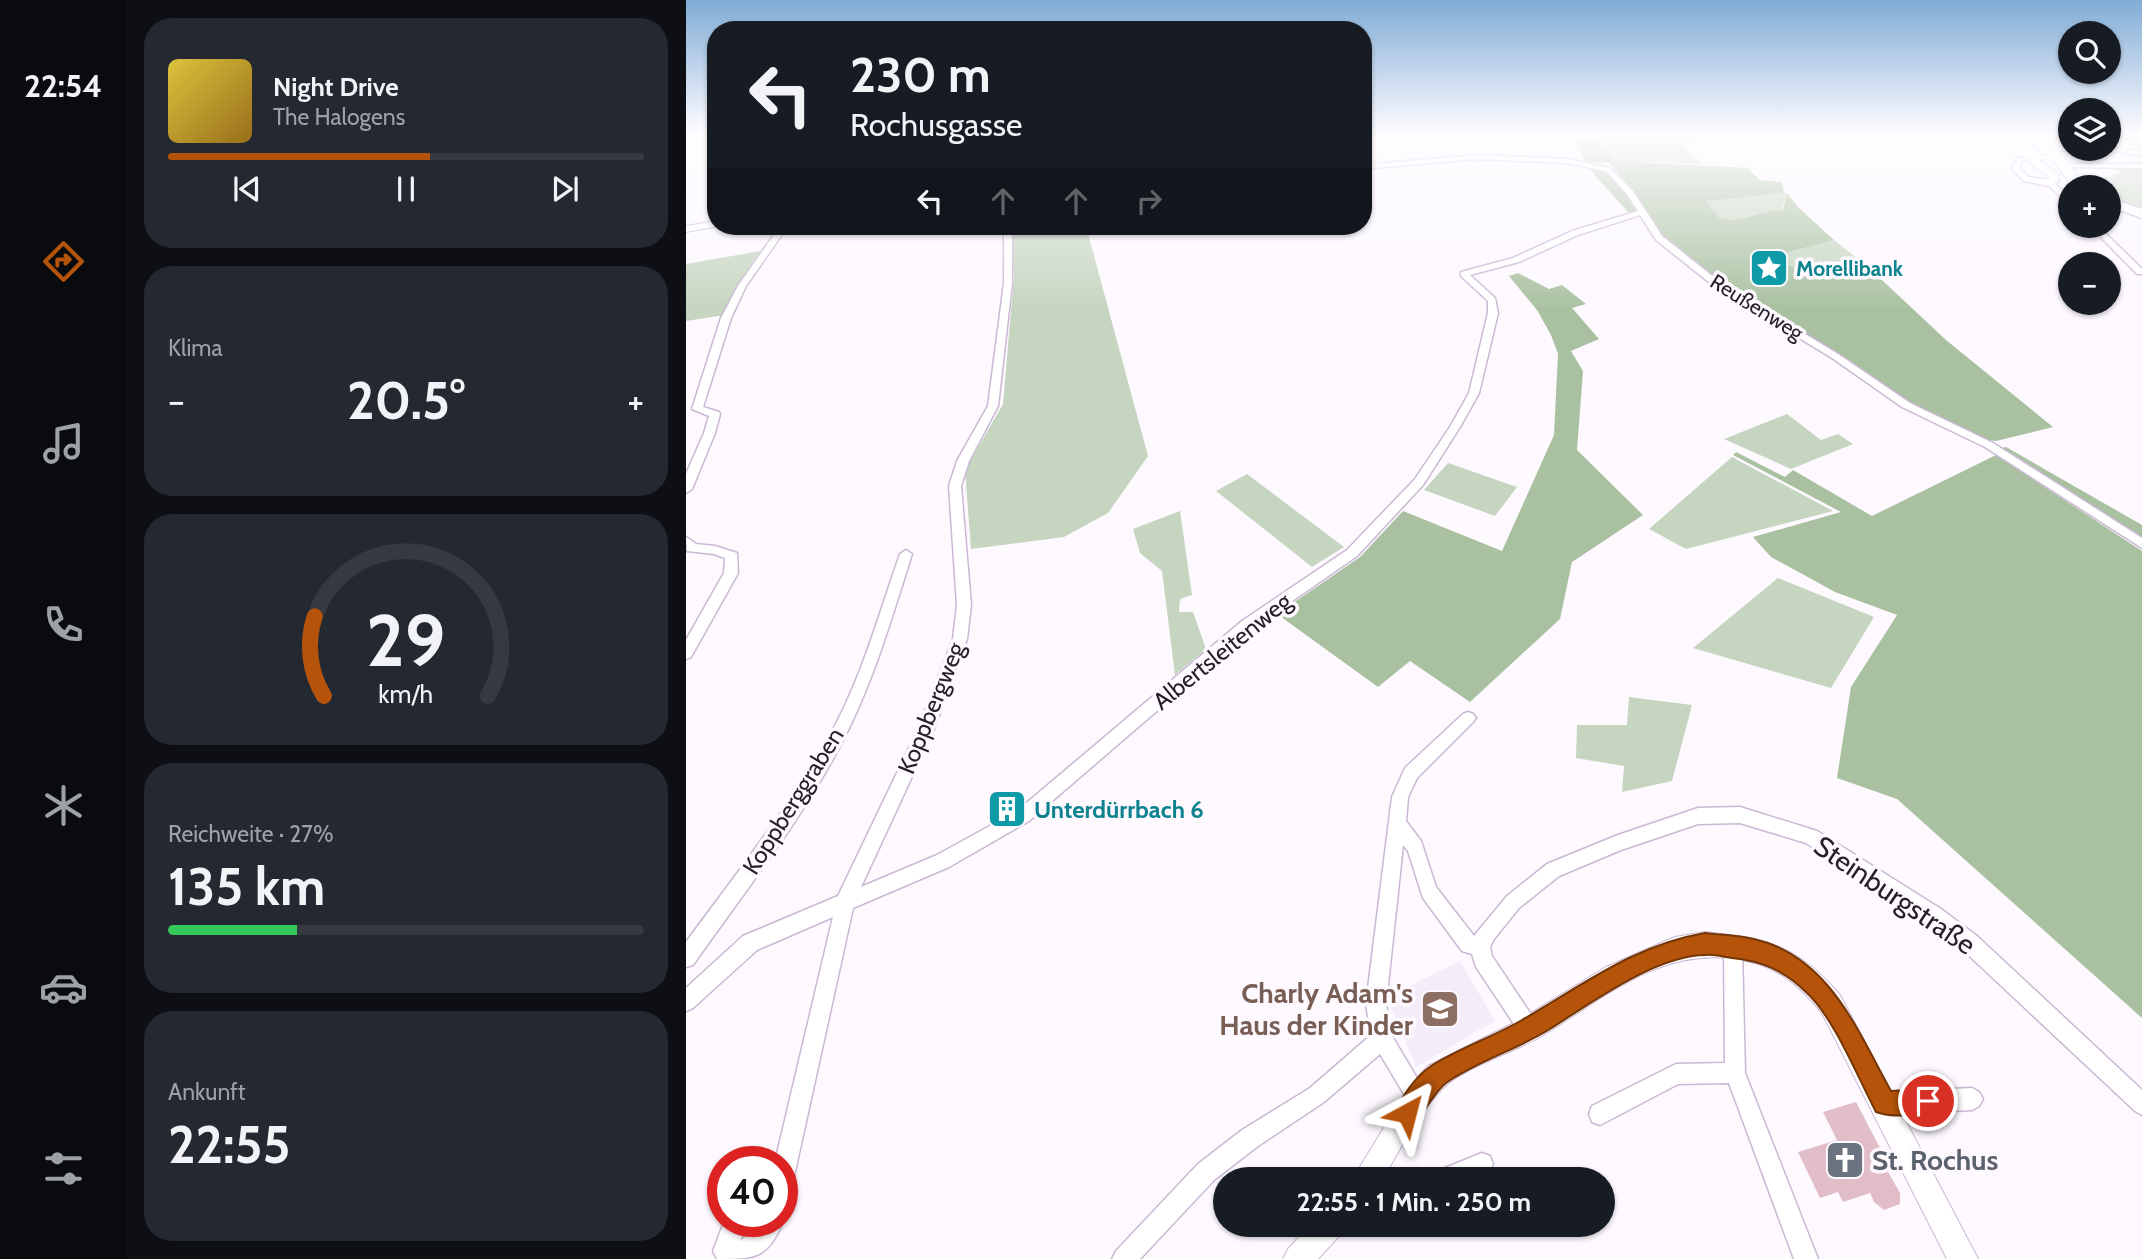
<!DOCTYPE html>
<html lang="de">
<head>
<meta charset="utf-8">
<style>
	body { margin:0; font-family:Cabin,sans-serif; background:#242831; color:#f1f3f6; height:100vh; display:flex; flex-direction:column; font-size:26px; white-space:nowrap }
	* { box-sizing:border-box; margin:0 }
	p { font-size:23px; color:#9ea1a6 }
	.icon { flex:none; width:38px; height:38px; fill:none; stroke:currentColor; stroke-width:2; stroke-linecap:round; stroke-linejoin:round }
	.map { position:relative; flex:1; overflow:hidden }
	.sheet { display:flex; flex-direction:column; gap:18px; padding:18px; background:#0d0f14; width:560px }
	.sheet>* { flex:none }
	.hud { position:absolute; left:21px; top:21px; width:665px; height:214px; border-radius:28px; box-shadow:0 2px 5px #0004; background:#171b24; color:#f1f3f6; overflow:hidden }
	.controls { position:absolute; left:1372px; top:21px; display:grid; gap:14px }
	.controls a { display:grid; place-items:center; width:63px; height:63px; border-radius:50%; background:#171b24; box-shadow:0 2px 5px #0004; font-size:35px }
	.speed { position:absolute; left:21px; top:1146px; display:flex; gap:14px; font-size:35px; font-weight:700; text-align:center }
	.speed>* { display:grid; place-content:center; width:91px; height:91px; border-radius:50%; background:#171b24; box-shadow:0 2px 5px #0004; line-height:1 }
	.speed .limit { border:10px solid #d22; background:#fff; color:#111 }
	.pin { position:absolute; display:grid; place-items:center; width:60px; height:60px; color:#fff; margin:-30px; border:4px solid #fff; border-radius:50%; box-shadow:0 2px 7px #0007 }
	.me { position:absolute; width:77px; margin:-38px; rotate:38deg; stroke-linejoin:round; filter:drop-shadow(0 0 5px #0008) }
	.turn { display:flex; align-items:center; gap:24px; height:147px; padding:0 28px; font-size:32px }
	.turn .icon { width:91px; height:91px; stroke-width:2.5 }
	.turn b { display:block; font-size:49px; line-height:60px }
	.lanes { display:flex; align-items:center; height:66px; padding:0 28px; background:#0003; justify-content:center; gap:35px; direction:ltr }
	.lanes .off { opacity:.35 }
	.big { font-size:52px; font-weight:800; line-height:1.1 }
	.sheet .card { flex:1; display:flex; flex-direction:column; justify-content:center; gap:10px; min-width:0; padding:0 24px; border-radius:28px; background:#242831 }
	.sheet .dial { align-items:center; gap:0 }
	.dial svg { height:182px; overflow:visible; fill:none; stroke:#363941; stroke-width:7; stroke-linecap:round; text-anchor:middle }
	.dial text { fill:#f1f3f6; stroke:none }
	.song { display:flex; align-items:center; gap:21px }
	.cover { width:84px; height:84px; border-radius:10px; background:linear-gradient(135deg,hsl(50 70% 55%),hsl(40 70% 35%)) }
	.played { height:7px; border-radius:4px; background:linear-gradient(90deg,#b45309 55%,#363941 55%) }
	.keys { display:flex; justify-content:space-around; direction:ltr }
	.heat { display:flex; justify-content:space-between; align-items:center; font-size:38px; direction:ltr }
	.charge { height:10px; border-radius:5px; background:linear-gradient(90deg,#34c759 27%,#363941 0) }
	.trip { position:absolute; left:527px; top:1167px; width:402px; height:70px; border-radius:35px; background:#171b24; box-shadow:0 2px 5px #0004; font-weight:800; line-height:70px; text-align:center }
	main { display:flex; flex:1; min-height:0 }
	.menu { display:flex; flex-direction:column; width:126px; justify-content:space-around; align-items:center; background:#090b0e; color:#9ea1a6 }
	.menu .icon { width:49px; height:49px }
	.menu .on { color:#b45309 }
	.menu b { font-size:32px; color:#f1f3f6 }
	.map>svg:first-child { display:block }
	.built { fill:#f5ecfa }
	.green { fill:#c5d5c0 }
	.forest { fill:#a9c1a1 }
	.building { fill:#e1bdc8 }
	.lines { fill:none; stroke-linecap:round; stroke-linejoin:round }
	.minor-casing { stroke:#cab8d4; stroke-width:3 }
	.tertiary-casing { stroke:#cab8d4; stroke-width:2 }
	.primary-casing { stroke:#cab8d4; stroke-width:2 }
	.trunk-casing { stroke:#cab8d4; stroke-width:3 }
	.minor { fill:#fff; fill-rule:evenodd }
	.tertiary { fill:#fff; fill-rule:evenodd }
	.primary { fill:#fff; fill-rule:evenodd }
	.trunk { fill:#fff; fill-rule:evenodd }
	.primary-bridge-casing { stroke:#cab8d4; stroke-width:14; stroke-linecap:butt }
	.primary-bridge { stroke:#fff; stroke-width:12 }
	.route { fill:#b45309; stroke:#753606; stroke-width:2 }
	.labels { text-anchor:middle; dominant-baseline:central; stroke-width:7; stroke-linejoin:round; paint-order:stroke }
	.far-culture-label { font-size:21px; font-weight:bold; fill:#0d838f; stroke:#fdf9ff; text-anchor:start }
	.far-street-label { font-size:21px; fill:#251f29; stroke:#fdf9ff }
	.street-label { font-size:24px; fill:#251f29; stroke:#fdf9ff }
	.culture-label { font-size:24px; font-weight:bold; fill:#0d838f; stroke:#fdf9ff; text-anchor:start }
	.near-street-label { font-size:28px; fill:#251f29; stroke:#fdf9ff }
	.near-education-label { font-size:28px; font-weight:bold; fill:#785e54; stroke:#fdf9ff; text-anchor:end }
	.near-worship-label { font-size:28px; font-weight:bold; fill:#5b616d; stroke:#fdf9ff; text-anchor:start }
</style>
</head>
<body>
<main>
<nav class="menu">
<b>22:54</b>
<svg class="icon on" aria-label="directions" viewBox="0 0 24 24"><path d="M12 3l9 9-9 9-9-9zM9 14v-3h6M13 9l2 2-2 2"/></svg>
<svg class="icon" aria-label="music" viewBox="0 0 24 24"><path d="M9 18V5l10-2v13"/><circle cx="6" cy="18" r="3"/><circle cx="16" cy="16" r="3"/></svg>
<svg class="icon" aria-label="phone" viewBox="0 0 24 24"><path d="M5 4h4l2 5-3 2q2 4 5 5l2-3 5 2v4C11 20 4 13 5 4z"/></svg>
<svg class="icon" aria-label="climate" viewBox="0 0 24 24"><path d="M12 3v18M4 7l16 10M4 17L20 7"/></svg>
<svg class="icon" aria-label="car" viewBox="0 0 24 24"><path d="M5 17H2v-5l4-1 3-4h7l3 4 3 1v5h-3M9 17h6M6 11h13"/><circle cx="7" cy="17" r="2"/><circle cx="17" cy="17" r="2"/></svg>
<svg class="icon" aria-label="filters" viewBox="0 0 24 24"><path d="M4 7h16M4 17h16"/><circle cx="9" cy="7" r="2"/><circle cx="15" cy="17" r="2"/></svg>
</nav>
<section class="sheet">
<div class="card">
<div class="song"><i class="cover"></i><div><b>Night Drive</b><p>The Halogens</p></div></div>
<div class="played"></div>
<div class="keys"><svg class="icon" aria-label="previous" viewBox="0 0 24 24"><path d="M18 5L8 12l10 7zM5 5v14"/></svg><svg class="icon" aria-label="pause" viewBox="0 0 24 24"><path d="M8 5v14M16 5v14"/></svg><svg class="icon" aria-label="next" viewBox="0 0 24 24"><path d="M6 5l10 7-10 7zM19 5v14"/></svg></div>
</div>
<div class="card"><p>Klima</p>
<div class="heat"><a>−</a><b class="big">20.5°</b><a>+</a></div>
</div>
<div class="card dial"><svg viewBox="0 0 100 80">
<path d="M14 69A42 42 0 1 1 86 69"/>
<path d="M14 69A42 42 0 0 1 10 34" stroke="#b45309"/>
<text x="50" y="56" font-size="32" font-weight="700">29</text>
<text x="50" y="72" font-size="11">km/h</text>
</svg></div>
<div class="card"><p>Reichweite · 27%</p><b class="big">135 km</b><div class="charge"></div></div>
<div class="card"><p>Ankunft</p><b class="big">22:55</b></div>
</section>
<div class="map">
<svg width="1456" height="1259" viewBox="0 0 1456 1259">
	<rect width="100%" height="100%" fill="#fdf9ff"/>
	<path class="built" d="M774 961 809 1021 730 1067 701 997Z"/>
	<path class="green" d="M908 133H1003L1015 144 996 145 1017 164 928 161Z
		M1456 168V208L1423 196V187H1409L1396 179 1427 177 1426 174H1435L1430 169Z
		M1101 193 1096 210C1074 209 1056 225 1032 218L1019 200Z
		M326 226H400L462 456 422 513 378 537 285 549 279 470 317 404 328 276 324 238Z
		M1148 240 1181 266C1147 270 1116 278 1087 256Z
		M80 250 39 315 0 321V264Z
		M1101 414 1135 440 1152 434 1167 444 1105 469 1038 439Z
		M1046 457 1147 511 1000 549 963 529Z
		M762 463 831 487 809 516 738 490Z
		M561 474 658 547 626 567 530 491Z
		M494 511 506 595 494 599 493 612H507L520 649 489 675 476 571 454 553 447 529Z
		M1092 578 1188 617 1145 688 1007 648Z
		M943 697 1006 705 986 781 936 792 938 766 890 758 891 725H941Z"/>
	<path class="forest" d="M886 133H908L928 161 1062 168 1074 180 1096 182 1098 193 1020 201 1033 218C1056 225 1073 209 1097 210L1101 193 1112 207 1148 240 1088 256C1116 278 1148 270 1181 266L1260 340 1367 427 1310 441 1291 439 1243 415 1032 282 986 248 924 163 900 162Z
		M905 167C927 171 942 193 953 212H942L905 171Z
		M832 273 863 289 876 285 900 304 886 308 913 339 885 351 897 371 891 450 957 515 886 562 874 619 784 702 724 661 692 687 591 614 674 557 717 511 816 551 868 435 872 354 865 335 851 310 823 276Z
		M1320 447 1456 525V540L1312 449Z
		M1050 452 1099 477 1107 470 1186 516 1310 455 1456 551V1018L1211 799 1151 778 1165 687 1211 615 1149 592 1085 557 1067 537 1155 512 1047 455Z"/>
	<path class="building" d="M1170 1102 1205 1169 1201 1170 1214 1193V1204L1198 1210 1188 1202 1184 1193 1157 1202 1152 1192 1134 1198 1112 1152 1151 1140 1137 1112Z"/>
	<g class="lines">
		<g class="minor-casing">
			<path id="minor" d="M1432 133H1442L1456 140V144Z
				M1384 147V149L1423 148 1456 151V155C1417 151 1372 143 1336 161L1334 169 1343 177 1366 180 1384 199V205L1363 186 1338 181 1326 169 1331 159 1359 149Z
				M791 155 881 159 924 168 947 191 976 236 1035 283 1152 354 1224 403 1307 443 1456 538V548L1299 447 1216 407 1146 358 1029 287 970 240 954 215 892 235 833 262 784 275 809 298 812 313 793 393 774 427 737 485 671 556 566 629 343 821 263 867 167 908 107 1181 104 1189 96 1192V1162H89L147 917 71 950 7 1008 0 1011V988L57 936 152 896 232 729 267 639 271 605 263 486 271 461 302 406 318 283V226H326V283L312 406 283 461 275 486 285 605 281 639 248 729 175 887 251 855 331 811 556 621 661 550 729 479 764 427 783 393 802 313V301L775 276V272L827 258 886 231 952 211 941 194 920 171 881 163 791 159 677 169V165Z
				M1381 164H1456V168L1379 167Z
				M94 226H102L60 286 45 318 17 407 33 412 34 414 29 433 6 489 0 493V474L18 433 23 416 6 409 35 318 52 286Z
				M1404 226H1412L1456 269V274H1451Z
				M0 537 10 544 29 546 51 553 52 573 5 657 0 659V640L38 573 39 558 28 554 1 551Z
				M220 550 226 554C205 620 186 687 153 748 112 825 57 894 7 965L0 967V942C48 877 99 812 140 742 174 684 192 617 214 554Z
				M782 712 787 714 790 718 787 722 731 778 722 797 720 821 735 841 750 887 788 936 821 896 861 864 932 835 1012 808 1054 807 1131 831 1255 909 1291 936 1456 1090V1115L1449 1111 1277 950 1243 921 1120 843 1054 823 1012 824 935 850 873 876 833 908 808 939 804 947 806 956 850 1022 853 1029 850 1036 843 1039 836 1036 790 967 786 954 776 951 737 898 722 851 717 845 700 1004 706 1036 738 1090 742 1097 738 1104 731 1108 724 1104 694 1054 638 1102 572 1146 528 1180 454 1259H426L430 1251 512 1164 556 1130 624 1088 685 1035 680 1004 706 797 719 768 777 714Z
				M1047 939 1054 941 1056 948 1059 1073 1132 1259H1108L1043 1083 992 1084 914 1125 906 1122 903 1114 906 1106 990 1064 1039 1063 1038 948 1040 941Z
				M1286 1088 1293 1092 1297 1099 1293 1106 1286 1110 1198 1114 1191 1110 1187 1103 1191 1096 1198 1092Z
				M796 1153 804 1156 807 1164 804 1172 785 1180H746L749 1172Z
				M96 1219 97 1222C81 1259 69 1259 31 1259L27 1251 38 1222H63L54 1241 66 1231 74 1222H96Z"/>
		</g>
		<g class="tertiary-casing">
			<path id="tertiary" d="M30 221V226H33L0 232V226Z
				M1019 932C1082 939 1111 945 1154 995L1292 1259H1261L1136 1013C1109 980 1087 963 1044 958 967 950 914 1002 852 1038 829 1051 774 1070 758 1087 732 1113 715 1148 696 1180H666L722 1088 742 1066 834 1020 920 967 989 937Z
				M624 1225H658L654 1235 632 1259H597L602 1249Z"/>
		</g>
		<g class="primary-casing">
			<path id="primary" d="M1329 133C1357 133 1388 162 1396 187H1386L1364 156Z
				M1340 156H1348L1372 174 1373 182 1359 184 1357 182 1363 177 1340 160Z"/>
		</g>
		<g class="trunk-casing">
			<path id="trunk" d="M1423 198 1456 209V218L1423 206Z"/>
		</g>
		<use href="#minor" class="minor"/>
		<use href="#tertiary" class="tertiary"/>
		<use href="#primary" class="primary"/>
		<use href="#trunk" class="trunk"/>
		<g class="primary-bridge-casing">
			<path id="primary-bridge" d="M1339 150 1349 157"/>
		</g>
		<use href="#primary-bridge" class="primary-bridge"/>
	</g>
	<linearGradient id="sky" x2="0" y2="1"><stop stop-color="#80acd6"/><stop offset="0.43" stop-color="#fefcff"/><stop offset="1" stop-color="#fefcff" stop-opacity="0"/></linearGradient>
	<rect width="1456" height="310" fill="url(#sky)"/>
	<path class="route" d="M1019 933C1035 935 1052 935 1068 939 1143 956 1171 1030 1205 1091L1242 1089 1251 1092 1254 1101 1251 1109C1235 1116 1206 1118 1190 1112 1172 1078 1148 1018 1121 993 1099 971 1076 961 1046 958 1038 957 1028 954 1020 955 970 955 905 1003 864 1029 832 1049 790 1062 760 1083 745 1095 738 1118 721 1125L712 1121 709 1113C716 1096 729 1077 745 1066 773 1048 807 1037 836 1020 897 985 948 945 1019 933Z"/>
	<defs>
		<g id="sight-square" transform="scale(2.0125)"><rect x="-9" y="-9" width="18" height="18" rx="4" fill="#0f9aa8" stroke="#fdf9ff"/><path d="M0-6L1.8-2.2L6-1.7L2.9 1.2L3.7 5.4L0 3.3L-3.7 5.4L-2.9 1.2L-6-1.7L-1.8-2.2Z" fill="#fff"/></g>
		<g id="building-square" transform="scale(2.0125)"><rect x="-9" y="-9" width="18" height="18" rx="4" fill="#0f9aa8" stroke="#fdf9ff"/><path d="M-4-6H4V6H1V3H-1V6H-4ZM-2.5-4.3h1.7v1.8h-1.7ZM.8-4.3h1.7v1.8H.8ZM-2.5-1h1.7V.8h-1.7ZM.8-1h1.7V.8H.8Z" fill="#fff"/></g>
		<g id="school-square" transform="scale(2.0125)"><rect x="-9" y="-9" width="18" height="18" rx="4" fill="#8d6e63" stroke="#fdf9ff"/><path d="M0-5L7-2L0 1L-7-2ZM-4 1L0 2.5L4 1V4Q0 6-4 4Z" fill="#fff"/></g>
		<g id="church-square" transform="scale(2.0125)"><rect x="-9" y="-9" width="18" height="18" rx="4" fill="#6b7280" stroke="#fdf9ff"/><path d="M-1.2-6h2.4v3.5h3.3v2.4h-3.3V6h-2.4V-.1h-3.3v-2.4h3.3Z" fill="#fff"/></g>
	</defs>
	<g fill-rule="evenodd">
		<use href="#sight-square" x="1083" y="268"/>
		<use href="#building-square" x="321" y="809"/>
		<use href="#school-square" x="754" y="1009"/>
		<use href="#church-square" x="1159" y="1160"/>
	</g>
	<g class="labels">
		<g class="far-culture-label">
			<text x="1110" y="268">Morellibank</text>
		</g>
		<g class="far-street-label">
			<text transform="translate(1071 307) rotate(32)">Reußenweg</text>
		</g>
		<g class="street-label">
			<text transform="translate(536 651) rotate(-39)">Albertsleitenweg</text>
			<text transform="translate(245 708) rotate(-68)">Koppbergweg</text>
			<text transform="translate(107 801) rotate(-58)">Koppberggraben</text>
		</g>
		<g class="culture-label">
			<text x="348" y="809">Unterdürrbach 6</text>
		</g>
		<g class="near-street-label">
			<text transform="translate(1209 895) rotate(34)">Steinburgstraße</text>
		</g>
		<g class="near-education-label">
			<text x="727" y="993">Charly Adam's<tspan x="727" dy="32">Haus der Kinder</tspan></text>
		</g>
		<g class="near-worship-label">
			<text x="1186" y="1160">St. Rochus</text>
		</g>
	</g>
</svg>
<div class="controls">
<a><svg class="icon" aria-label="search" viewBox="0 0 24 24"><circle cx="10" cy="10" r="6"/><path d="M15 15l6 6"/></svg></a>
<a><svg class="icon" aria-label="layers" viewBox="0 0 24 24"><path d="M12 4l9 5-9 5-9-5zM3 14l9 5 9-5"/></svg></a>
<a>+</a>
<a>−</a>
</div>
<div class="speed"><div class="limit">40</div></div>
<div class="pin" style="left:1242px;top:1101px;background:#d93025"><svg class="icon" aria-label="arrive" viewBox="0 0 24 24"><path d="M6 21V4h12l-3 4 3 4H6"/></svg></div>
<svg class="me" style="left:721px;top:1113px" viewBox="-20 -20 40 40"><path d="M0-17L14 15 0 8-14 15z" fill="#b45309" stroke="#fff" stroke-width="4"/></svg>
<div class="trip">22:55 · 1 Min. · 250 m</div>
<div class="hud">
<div class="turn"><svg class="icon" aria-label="left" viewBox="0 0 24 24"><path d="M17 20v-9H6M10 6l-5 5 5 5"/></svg><div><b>230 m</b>Rochusgasse</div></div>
<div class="lanes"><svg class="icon" aria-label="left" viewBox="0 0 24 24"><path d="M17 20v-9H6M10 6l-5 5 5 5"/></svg><svg class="icon off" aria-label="ahead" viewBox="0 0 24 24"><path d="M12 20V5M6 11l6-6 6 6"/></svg><svg class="icon off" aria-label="ahead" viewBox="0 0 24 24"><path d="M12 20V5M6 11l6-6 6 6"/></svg><svg class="icon off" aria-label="right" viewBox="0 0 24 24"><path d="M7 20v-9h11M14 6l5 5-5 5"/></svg></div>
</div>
</div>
</main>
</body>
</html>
